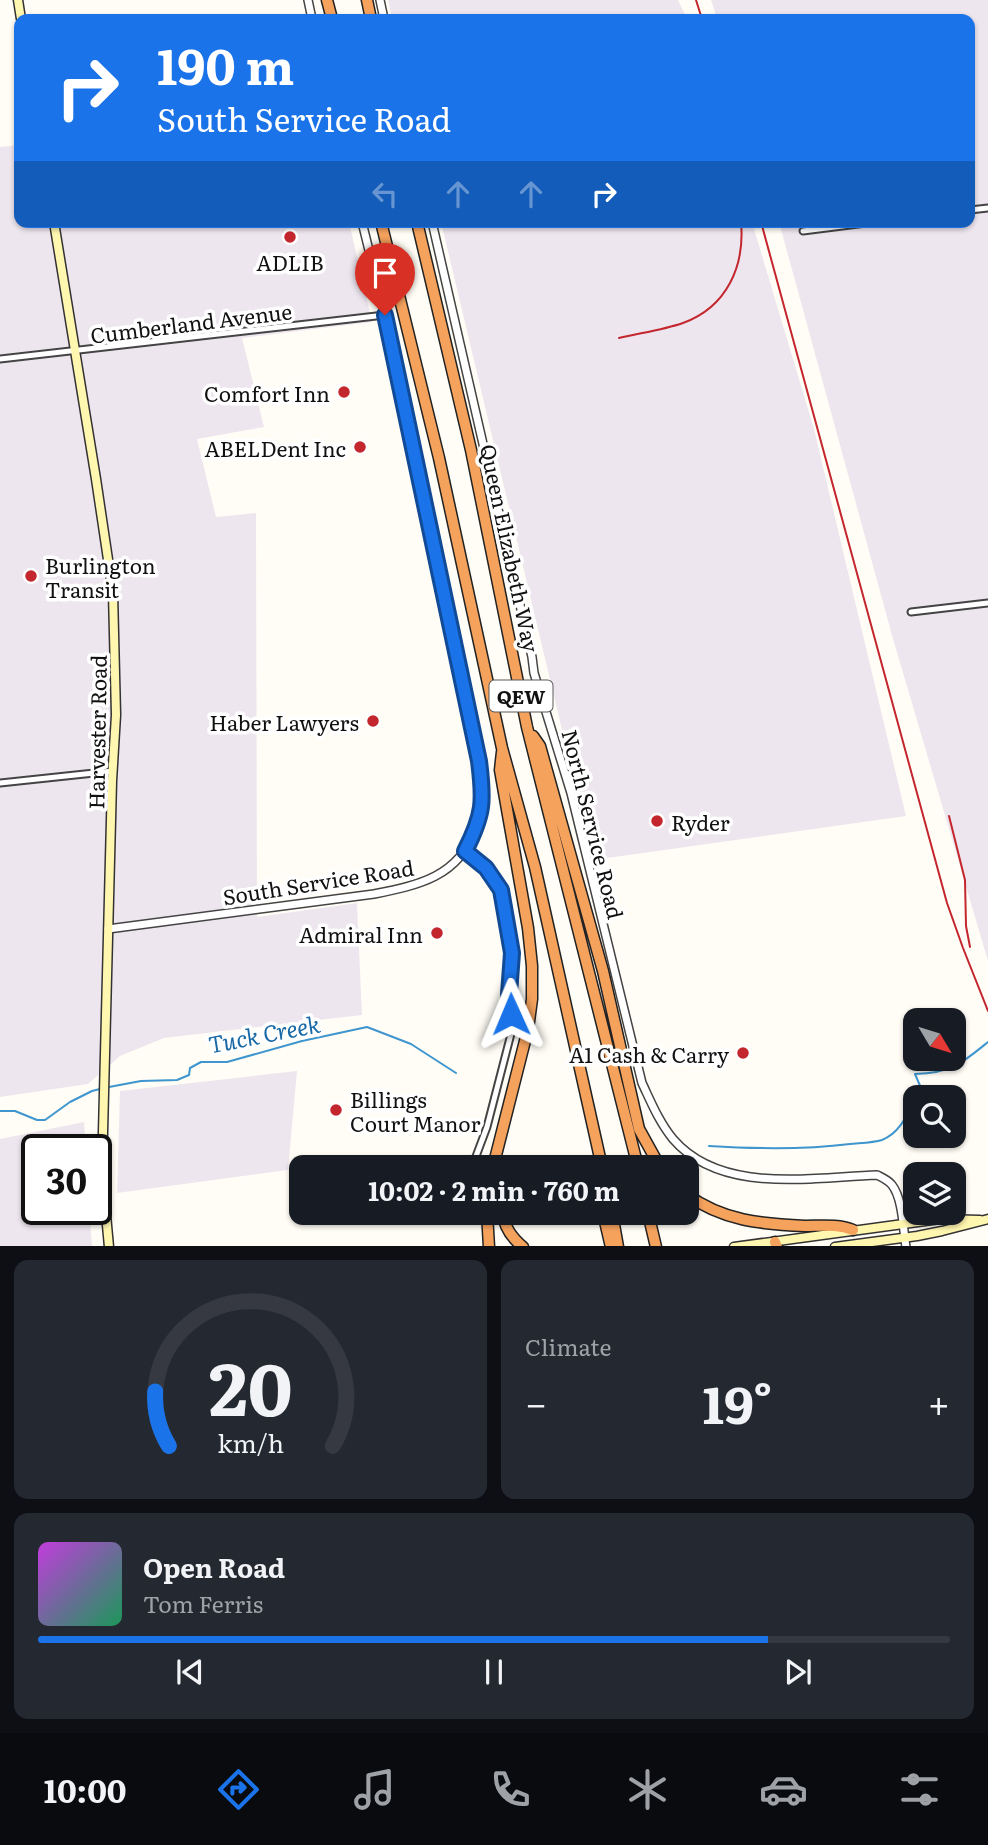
<!DOCTYPE html>
<html lang="en">
<head>
<meta charset="utf-8">
<style>
	body { margin:0; font-family:Literata,serif; background:#242831; color:#f1f3f6; height:100vh; display:flex; flex-direction:column; font-size:26px; white-space:nowrap }
	* { box-sizing:border-box; margin:0 }
	p { font-size:23px; color:#9ea1a6 }
	.icon { flex:none; width:38px; height:38px; fill:none; stroke:currentColor; stroke-width:2; stroke-linecap:round; stroke-linejoin:round }
	.map { position:relative; height:1246px; overflow:hidden }
	.sheet { display:flex; flex-direction:column; gap:14px; padding:14px; background:#0d0f14; flex:1 }
	.sheet>* { flex:none }
	.guide { position:absolute; left:14px; top:14px; width:961px; height:214px; border-radius:14px; box-shadow:0 2px 5px #0004; background:#1a73e8; color:#fff; overflow:hidden }
	.needle { width:46px; rotate:128deg }
	.tools { position:absolute; left:903px; top:1008px; display:grid; gap:14px }
	.tools a { display:grid; place-items:center; width:63px; height:63px; border-radius:14px; background:#171b24; box-shadow:0 2px 5px #0004; font-size:35px }
	.speed { position:absolute; left:21px; top:1134px; display:flex; gap:14px; font-size:35px; font-weight:700; text-align:center }
	.speed>* { display:grid; place-content:center; width:91px; height:91px; border-radius:50%; background:#171b24; box-shadow:0 2px 5px #0004; line-height:1 }
	.speed .limit { border:4px solid #111; border-radius:10px; background:#fff; color:#111 }
	.pin { position:absolute; display:grid; place-items:center; width:60px; height:60px; color:#fff; margin:-72px -30px; border-radius:50% 50% 50% 0; rotate:-45deg; box-shadow:0 0 7px #0007 }
	.pin .icon { rotate:45deg }
	.me { position:absolute; width:77px; margin:-38px; rotate:359deg; stroke-linejoin:round; filter:drop-shadow(0 0 5px #0008) }
	.turn { display:flex; align-items:center; gap:24px; height:147px; padding:0 28px; font-size:32px }
	.turn .icon { width:91px; height:91px; stroke-width:2.5 }
	.turn b { display:block; font-size:49px; line-height:60px }
	.lanes { display:flex; align-items:center; height:66px; padding:0 28px; background:#0003; justify-content:center; gap:35px; direction:ltr }
	.lanes .off { opacity:.35 }
	.big { font-size:52px; font-weight:700; line-height:1.1 }
	.sheet .widget { flex:1; display:flex; flex-direction:column; justify-content:center; gap:10px; min-width:0; padding:0 24px; border-radius:14px; background:#242831 }
	.sheet .dial { align-items:center; gap:0 }
	.dial svg { height:182px; overflow:visible; fill:none; stroke:#363941; stroke-width:7; stroke-linecap:round; text-anchor:middle }
	.dial text { fill:#f1f3f6; stroke:none }
	.song { display:flex; align-items:center; gap:21px }
	.cover { width:84px; height:84px; border-radius:10px; background:linear-gradient(135deg,hsl(290 70% 55%),hsl(150 70% 35%)) }
	.played { height:7px; border-radius:4px; background:linear-gradient(90deg,#1a73e8 80%,#363941 80%) }
	.keys { display:flex; justify-content:space-around; direction:ltr }
	.heat { display:flex; justify-content:space-between; align-items:center; font-size:38px; direction:ltr }
	.sheet .tiles { flex:1; display:grid; gap:14px; grid-template-columns:1fr 1fr }
	.widget:last-child { grid-column:span 2 }
	.trip { position:absolute; left:289px; top:1155px; width:410px; height:70px; border-radius:14px; background:#171b24; box-shadow:0 2px 5px #0004; font-weight:700; line-height:70px; text-align:center }
	.dock { display:flex; height:112px; justify-content:space-around; align-items:center; background:#090b0e; color:#9ea1a6 }
	.dock .icon { width:49px; height:49px }
	.dock .current { color:#1a73e8 }
	.dock b { font-size:32px; color:#f1f3f6 }
	.map>svg:first-child { display:block }
	.industrial { fill:#eee6ef }
	.lines { fill:none; stroke-linecap:round; stroke-linejoin:round }
	.stream { stroke:#3f96cf; stroke-width:2 }
	.minor-casing { stroke:#444; stroke-width:9 }
	.tertiary-casing { stroke:#444; stroke-width:10 }
	.secondary-casing { stroke:#333; stroke-width:11 }
	.motorway-casing { stroke:#222; stroke-width:13 }
	.minor { stroke:#fff; stroke-width:5 }
	.tertiary { stroke:#fff; stroke-width:7 }
	.secondary { stroke:#fff6b0; stroke-width:8 }
	.motorway { stroke:#f5a25d; stroke-width:10 }
	.rail { stroke:#c4262e; stroke-width:2 }
	.route-casing { stroke:#114b97; stroke-width:18 }
	.route { stroke:#1a73e8; stroke-width:12 }
	.poi-dot { fill:#c4262e; stroke:#fff; stroke-width:2.5 }
	.labels { text-anchor:middle; dominant-baseline:central; stroke-width:7; stroke-linejoin:round; paint-order:stroke }
	.shield { fill:#fff; stroke:#585858; stroke-width:2 }
	.shield-label { font-size:19px; font-weight:bold; fill:#111 }
	.poi-label { font-size:21px; fill:#111; stroke:#fff; text-anchor:end }
	.street-label { font-size:21px; fill:#111; stroke:#fff }
	.water-label { font-size:23px; font-style:italic; fill:#1768a6; stroke:#fff }
</style>
</head>
<body>
<div class="map">
<svg width="988" height="1247" viewBox="0 0 988 1247">
	<rect width="100%" height="100%" fill="#fffdf5"/>
	<path class="industrial" d="M388 0H678L687 19H392Z
		M711 0H988V961L893 639 779 222H970V19H717Z
		M19 145V222H349L372 322 242 338 264 427 197 439 216 517 256 513 257 917 357 903 362 1015 164 1038 120 1056 88 1084 0 1097V147Z
		M441 222H752L814 429 906 816 593 860Z
		M297 1071 288 1170 117 1193 120 1091Z
		M84 1122 86 1150H37V1209H89L92 1246H0V1139Z"/>
	<g class="lines">
		<path class="stream" d="M109 1087 141 1081 177 1080 189 1075 190 1068 201 1062H227L302 1041 367 1027 411 1044 456 1073
			M916 1097 921 1088 915 1074C951 1073 961 1064 988 1042
			M0 1111H15L37 1120H45L70 1102 92 1091 100 1089
			M709 1146C757 1149 802 1150 850 1144 859 1143 872 1143 882 1140 900 1133 907 1115 915 1099"/>
		<g class="minor-casing">
			<path id="minor" d="M970 210 988 208
				M803 231 874 222
				M0 359 385 315
				M911 612 988 603
				M0 783 113 771
				M465 851 486 868 501 889 512 953 509 994 512 1030 487 1127 472 1167"/>
		</g>
		<g class="tertiary-casing">
			<path id="tertiary" d="M308 0 312 19
				M380 0 384 19
				M432 222 532 657 534 673 571 793 642 1083C651 1102 659 1122 673 1139 721 1195 812 1177 877 1175 883 1178 888 1180 892 1185 903 1199 903 1229 906 1247
				M108 929 374 894C419 885 458 877 476 829 479 819 483 808 483 798 484 773 477 747 472 723L385 315 362 222"/>
		</g>
		<g class="secondary-casing">
			<path id="secondary" d="M18 0 21 19
				M54 222 96 479 113 593 116 715 112 781 102 1171 109 1247
				M734 1247 940 1219 980 1220
				M835 1247 917 1236 942 1231 988 1219"/>
		</g>
		<g class="motorway-casing">
			<path id="motorway" d="M327 0 332 19
				M367 0 371 19
				M381 222 439 458 502 748 535 867 602 1167
				M417 222 471 450 527 727 638 1167
				M533 736 540 746 603 971 639 1129 660 1167
				M493 1167 528 1029 532 999V966L528 928 500 770 502 752
				M527 1167C542 1162 554 1160 569 1167
				M686 1194C723 1221 761 1224 805 1226 822 1226 838 1224 853 1230
				M487 1213 489 1247
				M503 1213C504 1227 512 1238 523 1247
				M603 1213 611 1247
				M612 1213 618 1247
				M648 1213 656 1247
				M775 1242 777 1247"/>
		</g>
		<use href="#minor" class="minor"/>
		<use href="#tertiary" class="tertiary"/>
		<use href="#secondary" class="secondary"/>
		<use href="#motorway" class="motorway"/>
		<path class="rail" d="M696 0 702 19
			M761 222 947 903 963 948 988 1011
			M619 338C640 333 663 330 683 323 727 307 745 266 741 222
			M949 816 965 880 966 926 970 947"/>
	</g>
	<g class="lines">
		<g class="route-casing">
			<path id="route" d="M385 315 479 761C484 801 484 814 465 851L486 868 501 890 512 953 509 994 511 1014"/>
		</g>
		<use href="#route" class="route"/>
	</g>
	<g class="poi-dot">
		<circle cx="290" cy="237" r="7"/>
		<circle cx="344" cy="392" r="7"/>
		<circle cx="360" cy="447" r="7"/>
		<circle cx="31" cy="576" r="7"/>
		<circle cx="373" cy="721" r="7"/>
		<circle cx="657" cy="821" r="7"/>
		<circle cx="437" cy="933" r="7"/>
		<circle cx="743" cy="1053" r="7"/>
		<circle cx="336" cy="1110" r="7"/>
	</g>
	<g class="labels">
		<rect class="shield" x="489.5" y="680.5" width="63" height="31" rx="5"/>
		<g class="shield-label">
			<text x="521" y="696">QEW</text>
		</g>
		<g class="poi-label">
			<text x="290" y="261" text-anchor="middle">ADLIB</text>
			<text x="330" y="392">Comfort Inn</text>
			<text x="346" y="447">ABELDent Inc</text>
			<text x="45" y="564" text-anchor="start">Burlington<tspan x="45" dy="24">Transit</tspan></text>
			<text x="359" y="721">Haber Lawyers</text>
			<text x="671" y="821" text-anchor="start">Ryder</text>
			<text x="423" y="933">Admiral Inn</text>
			<text x="729" y="1053">A1 Cash &amp; Carry</text>
			<text x="350" y="1098" text-anchor="start">Billings<tspan x="350" dy="24">Court Manor</tspan></text>
		</g>
		<g class="street-label">
			<text transform="translate(191 322) rotate(-7)">Cumberland Avenue</text>
			<text transform="translate(511 548) rotate(78)">Queen Elizabeth Way</text>
			<text transform="translate(96 732) rotate(-89)">Harvester Road</text>
			<text transform="translate(594 824) rotate(76)">North Service Road</text>
			<text transform="translate(318 881) rotate(-9)">South Service Road</text>
		</g>
		<g class="water-label">
			<text transform="translate(264 1033) rotate(-11)">Tuck Creek</text>
		</g>
	</g>
</svg>
<div class="tools">
<a><svg class="needle" viewBox="-14 -14 28 28"><path d="M0-13l5 13h-10z" fill="#e53935"/><path d="M0 13l5-13h-10z" fill="#9ea1a6"/></svg></a>
<a><svg class="icon" aria-label="search" viewBox="0 0 24 24"><circle cx="10" cy="10" r="6"/><path d="M15 15l6 6"/></svg></a>
<a><svg class="icon" aria-label="layers" viewBox="0 0 24 24"><path d="M12 4l9 5-9 5-9-5zM3 14l9 5 9-5"/></svg></a>
</div>
<div class="speed"><div class="limit">30</div></div>
<div class="pin" style="left:385px;top:315px;background:#d93025"><svg class="icon" aria-label="arrive" viewBox="0 0 24 24"><path d="M6 21V4h12l-3 4 3 4H6"/></svg></div>
<svg class="me" style="left:511px;top:1014px" viewBox="-20 -20 40 40"><path d="M0-17L14 15 0 8-14 15z" fill="#1a73e8" stroke="#fff" stroke-width="4"/></svg>
<div class="trip">10:02 · 2 min · 760 m</div>
<div class="guide">
<div class="turn"><svg class="icon" aria-label="right" viewBox="0 0 24 24"><path d="M7 20v-9h11M14 6l5 5-5 5"/></svg><div><b>190 m</b>South Service Road</div></div>
<div class="lanes"><svg class="icon off" aria-label="left" viewBox="0 0 24 24"><path d="M17 20v-9H6M10 6l-5 5 5 5"/></svg><svg class="icon off" aria-label="ahead" viewBox="0 0 24 24"><path d="M12 20V5M6 11l6-6 6 6"/></svg><svg class="icon off" aria-label="ahead" viewBox="0 0 24 24"><path d="M12 20V5M6 11l6-6 6 6"/></svg><svg class="icon" aria-label="right" viewBox="0 0 24 24"><path d="M7 20v-9h11M14 6l5 5-5 5"/></svg></div>
</div>
</div>
<section class="sheet">
<div class="tiles">
<div class="widget dial"><svg viewBox="0 0 100 80">
<path d="M14 69A42 42 0 1 1 86 69"/>
<path d="M14 69A42 42 0 0 1 8 45" stroke="#1a73e8"/>
<text x="50" y="56" font-size="32" font-weight="700">20</text>
<text x="50" y="72" font-size="11">km/h</text>
</svg></div>
<div class="widget"><p>Climate</p>
<div class="heat"><a>−</a><b class="big">19°</b><a>+</a></div>
</div>
<div class="widget">
<div class="song"><i class="cover"></i><div><b>Open Road</b><p>Tom Ferris</p></div></div>
<div class="played"></div>
<div class="keys"><svg class="icon" aria-label="previous" viewBox="0 0 24 24"><path d="M18 5L8 12l10 7zM5 5v14"/></svg><svg class="icon" aria-label="pause" viewBox="0 0 24 24"><path d="M8 5v14M16 5v14"/></svg><svg class="icon" aria-label="next" viewBox="0 0 24 24"><path d="M6 5l10 7-10 7zM19 5v14"/></svg></div>
</div>
</div>
</section>
<nav class="dock">
<b>10:00</b>
<svg class="icon current" aria-label="directions" viewBox="0 0 24 24"><path d="M12 3l9 9-9 9-9-9zM9 14v-3h6M13 9l2 2-2 2"/></svg>
<svg class="icon" aria-label="music" viewBox="0 0 24 24"><path d="M9 18V5l10-2v13"/><circle cx="6" cy="18" r="3"/><circle cx="16" cy="16" r="3"/></svg>
<svg class="icon" aria-label="phone" viewBox="0 0 24 24"><path d="M5 4h4l2 5-3 2q2 4 5 5l2-3 5 2v4C11 20 4 13 5 4z"/></svg>
<svg class="icon" aria-label="climate" viewBox="0 0 24 24"><path d="M12 3v18M4 7l16 10M4 17L20 7"/></svg>
<svg class="icon" aria-label="car" viewBox="0 0 24 24"><path d="M5 17H2v-5l4-1 3-4h7l3 4 3 1v5h-3M9 17h6M6 11h13"/><circle cx="7" cy="17" r="2"/><circle cx="17" cy="17" r="2"/></svg>
<svg class="icon" aria-label="filters" viewBox="0 0 24 24"><path d="M4 7h16M4 17h16"/><circle cx="9" cy="7" r="2"/><circle cx="15" cy="17" r="2"/></svg>
</nav>
</body>
</html>
